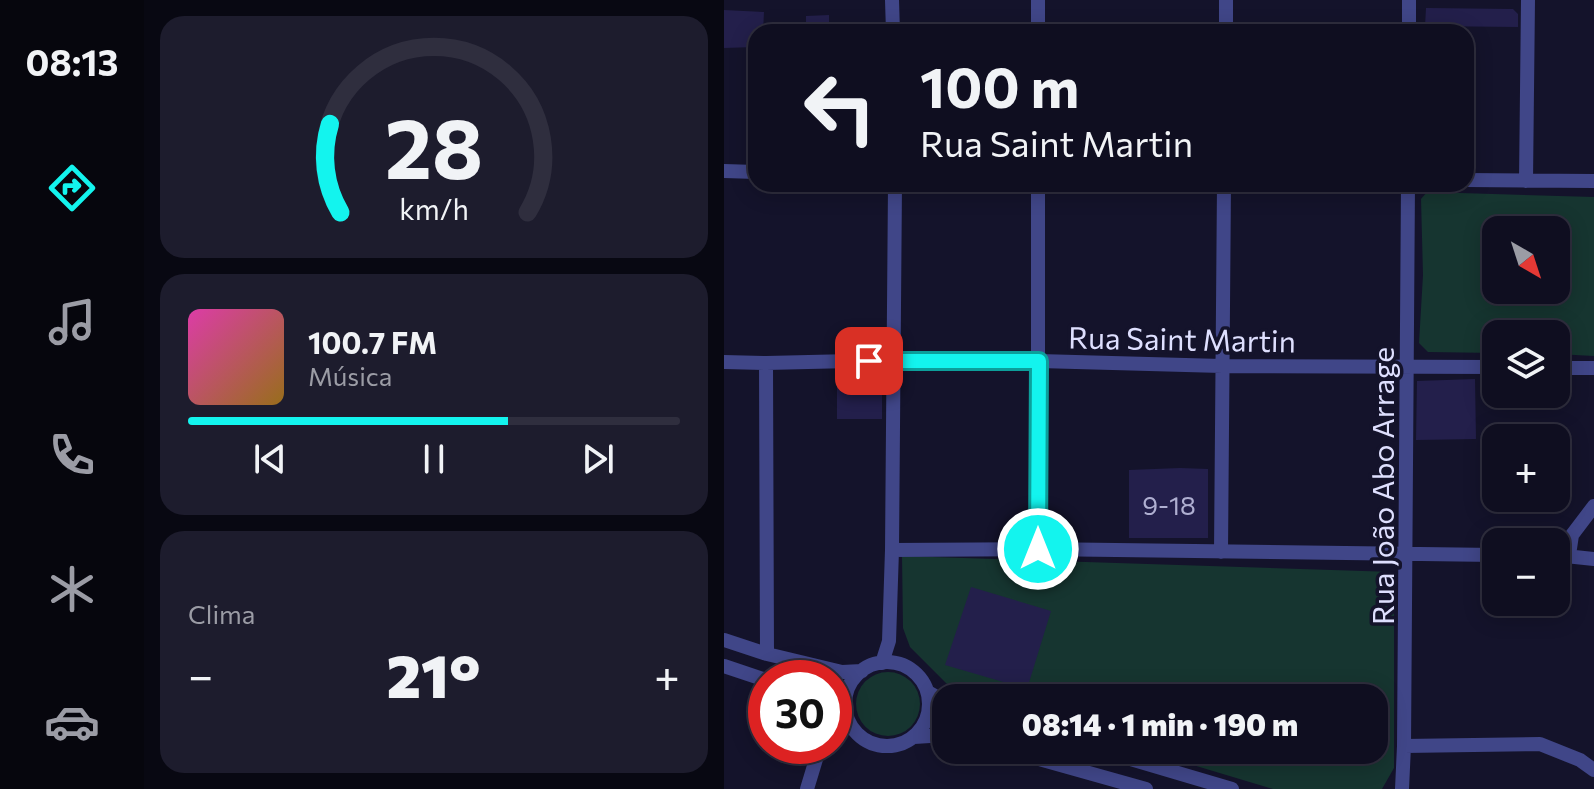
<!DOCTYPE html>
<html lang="pt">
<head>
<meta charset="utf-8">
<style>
	body { margin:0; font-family:Commissioner,sans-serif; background:#1d1c2d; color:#f1f3f6; height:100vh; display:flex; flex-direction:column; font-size:30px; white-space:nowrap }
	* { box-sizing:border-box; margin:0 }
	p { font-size:26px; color:#9b9ca5 }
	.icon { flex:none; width:44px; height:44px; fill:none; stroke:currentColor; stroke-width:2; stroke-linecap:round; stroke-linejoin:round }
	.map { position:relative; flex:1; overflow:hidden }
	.panel { display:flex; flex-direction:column; gap:16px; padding:16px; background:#080812; width:580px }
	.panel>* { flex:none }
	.guide { position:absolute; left:24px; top:24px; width:726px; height:168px; border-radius:24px; box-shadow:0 4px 20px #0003,0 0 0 2px #2f2e3e; background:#0f0e20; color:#f1f3f6; overflow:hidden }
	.needle { width:52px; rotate:141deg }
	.controls { position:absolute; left:758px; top:216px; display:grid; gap:16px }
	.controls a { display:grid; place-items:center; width:88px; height:88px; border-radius:16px; background:#0f0e20; box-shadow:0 4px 20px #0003,0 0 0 2px #2f2e3e; font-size:40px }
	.speed { position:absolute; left:24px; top:660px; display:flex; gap:16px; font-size:40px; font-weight:700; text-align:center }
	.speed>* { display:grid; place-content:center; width:104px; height:104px; border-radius:50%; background:#0f0e20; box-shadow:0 4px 20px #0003,0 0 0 2px #2f2e3e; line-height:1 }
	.speed .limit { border:12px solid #d22; background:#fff; color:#111 }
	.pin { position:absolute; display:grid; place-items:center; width:68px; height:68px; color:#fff; margin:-34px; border-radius:16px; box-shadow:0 4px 12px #0006 }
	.me { position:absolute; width:88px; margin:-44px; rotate:0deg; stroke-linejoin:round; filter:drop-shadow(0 0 6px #0008) }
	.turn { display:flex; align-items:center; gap:28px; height:168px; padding:0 40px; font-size:36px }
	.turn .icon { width:104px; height:104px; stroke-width:2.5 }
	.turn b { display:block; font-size:56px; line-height:68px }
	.big { font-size:60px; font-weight:800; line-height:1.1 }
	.panel .widget { flex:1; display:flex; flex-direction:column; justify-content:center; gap:12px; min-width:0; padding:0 28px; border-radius:24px; background:#1d1c2d }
	.panel .dial { align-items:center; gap:0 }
	.dial svg { height:208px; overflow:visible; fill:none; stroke:#2f2e3e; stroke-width:7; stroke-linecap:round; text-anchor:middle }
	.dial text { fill:#f1f3f6; stroke:none }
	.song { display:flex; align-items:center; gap:24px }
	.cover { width:96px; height:96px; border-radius:12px; background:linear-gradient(135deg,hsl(320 70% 55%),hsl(40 70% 35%)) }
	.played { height:8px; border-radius:4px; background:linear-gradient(90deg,#13f4ee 65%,#2f2e3e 65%) }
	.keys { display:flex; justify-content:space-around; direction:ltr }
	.heat { display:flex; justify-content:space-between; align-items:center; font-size:44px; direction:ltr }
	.trip { position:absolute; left:208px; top:684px; width:456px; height:80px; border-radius:24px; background:#0f0e20; box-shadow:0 4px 20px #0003,0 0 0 2px #2f2e3e; font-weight:800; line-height:80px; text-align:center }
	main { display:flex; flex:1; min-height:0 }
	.dock { display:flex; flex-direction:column; width:144px; justify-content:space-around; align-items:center; background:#06060d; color:#9b9ca5 }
	.dock .icon { width:56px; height:56px }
	.dock .current { color:#13f4ee }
	.dock b { font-size:36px; color:#f1f3f6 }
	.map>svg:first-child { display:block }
	.green { fill:#163530; fill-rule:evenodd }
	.building { fill:#231f4b }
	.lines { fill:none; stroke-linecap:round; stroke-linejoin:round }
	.minor { stroke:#404688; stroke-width:14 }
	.route-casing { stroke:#0c9f9b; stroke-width:20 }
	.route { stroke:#13f4ee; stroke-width:14 }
	.labels { text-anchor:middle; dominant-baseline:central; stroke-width:7; stroke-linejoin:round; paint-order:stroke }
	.number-label { font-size:26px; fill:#afafd1 }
	.street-label { font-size:30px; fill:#dedffe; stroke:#14132b }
</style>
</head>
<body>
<main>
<nav class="dock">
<b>08:13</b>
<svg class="icon current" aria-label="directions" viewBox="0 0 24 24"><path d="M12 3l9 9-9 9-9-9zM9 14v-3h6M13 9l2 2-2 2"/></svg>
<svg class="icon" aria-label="music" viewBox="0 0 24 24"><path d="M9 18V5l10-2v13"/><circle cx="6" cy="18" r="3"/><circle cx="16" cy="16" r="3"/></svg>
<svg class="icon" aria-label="phone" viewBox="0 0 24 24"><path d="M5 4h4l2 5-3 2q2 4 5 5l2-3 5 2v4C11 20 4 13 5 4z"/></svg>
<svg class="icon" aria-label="climate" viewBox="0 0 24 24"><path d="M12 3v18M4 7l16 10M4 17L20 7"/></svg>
<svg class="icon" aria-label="car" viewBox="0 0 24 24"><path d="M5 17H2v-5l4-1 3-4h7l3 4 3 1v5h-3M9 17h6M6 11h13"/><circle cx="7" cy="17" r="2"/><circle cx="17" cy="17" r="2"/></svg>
</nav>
<section class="panel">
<div class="widget dial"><svg viewBox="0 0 100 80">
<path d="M14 69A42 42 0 1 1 86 69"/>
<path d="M14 69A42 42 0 0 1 10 35" stroke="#13f4ee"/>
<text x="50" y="56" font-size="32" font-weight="700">28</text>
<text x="50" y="72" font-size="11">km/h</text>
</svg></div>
<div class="widget">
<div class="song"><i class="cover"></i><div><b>100.7 FM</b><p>Música</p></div></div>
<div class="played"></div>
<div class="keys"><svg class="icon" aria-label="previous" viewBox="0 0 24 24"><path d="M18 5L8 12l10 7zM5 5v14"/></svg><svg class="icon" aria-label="pause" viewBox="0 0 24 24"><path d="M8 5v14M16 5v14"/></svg><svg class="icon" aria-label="next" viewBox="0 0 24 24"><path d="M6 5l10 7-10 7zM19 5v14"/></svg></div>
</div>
<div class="widget"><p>Clima</p>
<div class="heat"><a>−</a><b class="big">21°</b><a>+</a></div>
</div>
</section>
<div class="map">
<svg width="870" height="789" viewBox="0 0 870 789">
	<rect width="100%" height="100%" fill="#14132b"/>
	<path class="green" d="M703 192 870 197V356L832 354V334H772V353L704 352 695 343 699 275 697 199ZM772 230H832V290H772Z
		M178 556 670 572V768L658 789H549L419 750H650V698H245L234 695 186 647 179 628Z
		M132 704a32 32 0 1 1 64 0a32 32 0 1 1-64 0Z"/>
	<path class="building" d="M702 8 789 9 794 14V27L701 26Z
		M0 10 40 12 39 32H32V47L0 48Z
		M105 15V32H82V16Z
		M751 379 752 439 692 440 693 381Z
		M113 381H158V419H113Z
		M456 468 484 469V538H405V470Z
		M247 587 327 611 303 689 221 665Z"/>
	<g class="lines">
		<path class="minor" d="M168 0 169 32
			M314 32V0
			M502 32V0
			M685 32V0
			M0 171 32 172
			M742 180 870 181
			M802 181 804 0
			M314 184V549
			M0 362 42 363 170 360 315 361 498 366 772 367
			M42 363 43 654
			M832 368H870
			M168 550 314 549 772 555
			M497 552 500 184
			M832 555 870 559
			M845 555 848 535 870 506
			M0 640 43 654 118 672 138 671
			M121 704a42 42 0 1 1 84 0a42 42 0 1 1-84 0Z
			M158 663 165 641 168 550 171 184
			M0 666 42 680
			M204 692 222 702
			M190 737 222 735
			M680 746 816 744 856 760 870 770
			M283 750 422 789
			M376 750 508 789
			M83 789 96 746
			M678 789 680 746 684 184"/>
	</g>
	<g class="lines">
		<g class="route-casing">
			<path id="route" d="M145 361H315L314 549"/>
		</g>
		<use href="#route" class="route"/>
	</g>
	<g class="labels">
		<g class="number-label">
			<text x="445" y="504">9-18</text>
		</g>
		<g class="street-label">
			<text transform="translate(458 338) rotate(1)">Rua Saint Martin</text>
			<text transform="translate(657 486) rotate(-90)">Rua João Abo Arrage</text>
		</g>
	</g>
</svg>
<div class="controls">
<a><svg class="needle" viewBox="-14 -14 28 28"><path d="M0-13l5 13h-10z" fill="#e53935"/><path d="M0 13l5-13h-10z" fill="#9b9ca5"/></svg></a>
<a><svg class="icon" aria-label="layers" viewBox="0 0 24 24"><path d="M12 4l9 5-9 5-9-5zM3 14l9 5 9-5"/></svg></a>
<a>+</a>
<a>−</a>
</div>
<div class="speed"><div class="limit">30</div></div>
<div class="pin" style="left:145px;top:361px;background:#d93025"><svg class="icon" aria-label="arrive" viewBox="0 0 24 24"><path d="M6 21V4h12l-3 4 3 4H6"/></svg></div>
<svg class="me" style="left:314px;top:549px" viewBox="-20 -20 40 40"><circle r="17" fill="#13f4ee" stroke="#fff" stroke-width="3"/><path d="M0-11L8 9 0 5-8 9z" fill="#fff"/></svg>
<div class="trip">08:14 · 1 min · 190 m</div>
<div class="guide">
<div class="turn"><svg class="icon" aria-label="left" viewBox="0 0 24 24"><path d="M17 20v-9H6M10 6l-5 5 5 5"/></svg><div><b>100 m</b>Rua Saint Martin</div></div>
</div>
</div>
</main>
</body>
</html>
